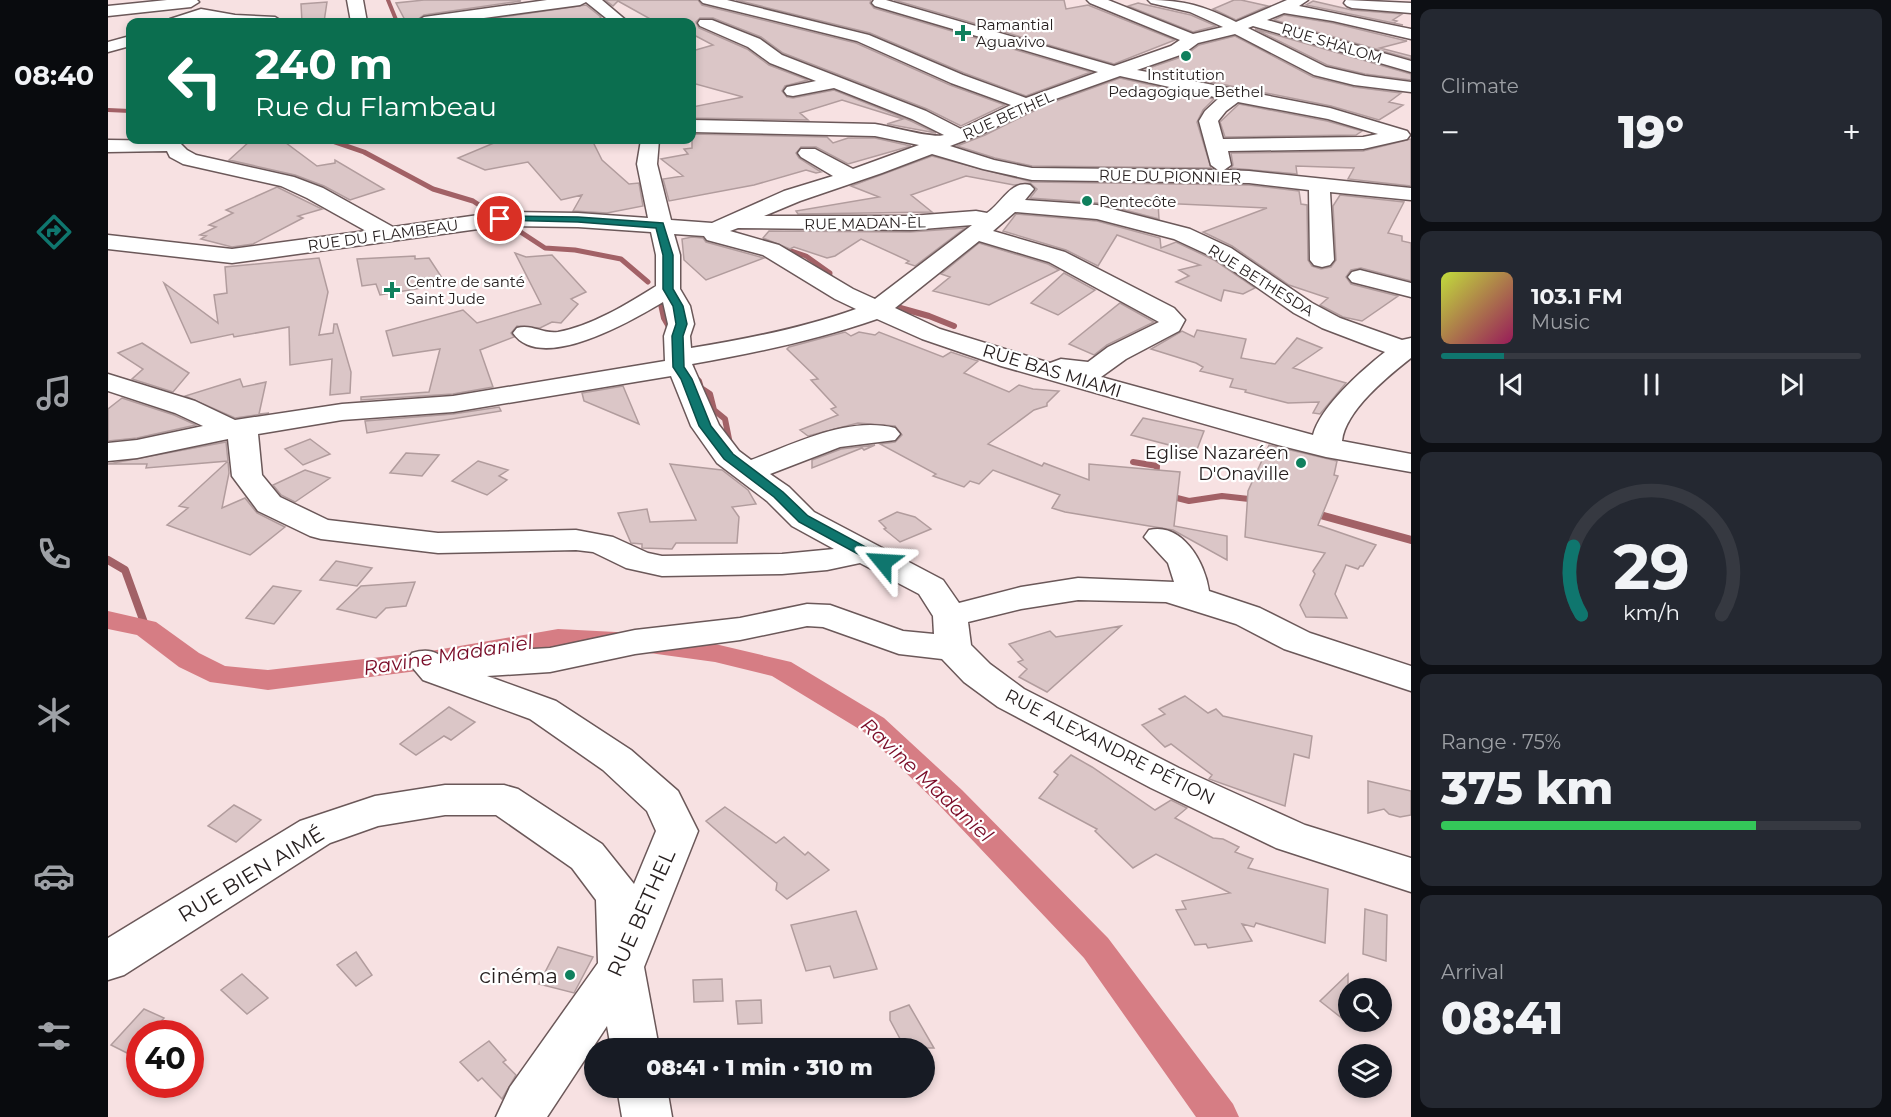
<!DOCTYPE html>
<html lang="en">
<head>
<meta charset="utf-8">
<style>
	body { margin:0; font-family:Montserrat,sans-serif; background:#242831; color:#f1f3f6; height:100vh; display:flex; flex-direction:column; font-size:22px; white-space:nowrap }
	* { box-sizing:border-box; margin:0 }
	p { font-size:20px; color:#9ea1a6 }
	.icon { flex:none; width:33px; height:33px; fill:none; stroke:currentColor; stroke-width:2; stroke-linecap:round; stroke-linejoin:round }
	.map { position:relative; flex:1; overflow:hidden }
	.sheet { display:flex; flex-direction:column; gap:9px; padding:9px; background:#0d0f14; width:480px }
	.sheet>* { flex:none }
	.hud { position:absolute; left:18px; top:18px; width:570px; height:126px; border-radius:12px; box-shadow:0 3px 9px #0003; background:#0b6e4f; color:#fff; overflow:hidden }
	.fabs { position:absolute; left:1230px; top:978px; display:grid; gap:12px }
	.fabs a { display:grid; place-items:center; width:54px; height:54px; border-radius:50%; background:#171b24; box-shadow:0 3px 9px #0003; font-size:30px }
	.speed { position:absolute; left:18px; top:1020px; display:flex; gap:12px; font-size:30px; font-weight:700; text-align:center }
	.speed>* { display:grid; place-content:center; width:78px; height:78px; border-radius:50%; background:#171b24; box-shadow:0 3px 9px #0003; line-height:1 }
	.speed .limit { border:9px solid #d22; background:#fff; color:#111 }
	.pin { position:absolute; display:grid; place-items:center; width:51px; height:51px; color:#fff; margin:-26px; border:3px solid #fff; border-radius:50%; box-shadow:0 2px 6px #0007 }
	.me { position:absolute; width:66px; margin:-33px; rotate:297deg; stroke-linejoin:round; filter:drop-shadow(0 0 4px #0008) }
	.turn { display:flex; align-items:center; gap:21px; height:126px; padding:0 30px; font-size:27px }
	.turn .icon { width:78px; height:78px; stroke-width:2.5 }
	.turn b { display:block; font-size:42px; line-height:51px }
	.big { font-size:45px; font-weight:800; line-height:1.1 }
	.sheet .card { flex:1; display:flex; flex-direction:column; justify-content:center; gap:9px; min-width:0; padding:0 21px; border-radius:12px; background:#242831 }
	.sheet .dial { align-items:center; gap:0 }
	.dial svg { height:156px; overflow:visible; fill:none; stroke:#363941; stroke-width:7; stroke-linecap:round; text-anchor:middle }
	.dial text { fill:#f1f3f6; stroke:none }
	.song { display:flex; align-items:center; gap:18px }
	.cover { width:72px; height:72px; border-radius:9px; background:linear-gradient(135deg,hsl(70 70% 55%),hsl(330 70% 35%)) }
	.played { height:6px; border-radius:3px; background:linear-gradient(90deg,#0f766e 15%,#363941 15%) }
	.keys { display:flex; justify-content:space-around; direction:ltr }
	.heat { display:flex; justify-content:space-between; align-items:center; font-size:33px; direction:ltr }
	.charge { height:9px; border-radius:4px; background:linear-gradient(90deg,#34c759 75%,#363941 0) }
	.trip { position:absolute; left:476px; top:1038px; width:351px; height:60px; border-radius:30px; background:#171b24; box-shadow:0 3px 9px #0003; font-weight:800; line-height:60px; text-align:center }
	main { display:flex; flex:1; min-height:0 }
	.menu { display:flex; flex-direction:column; width:108px; justify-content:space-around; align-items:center; background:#090b0e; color:#9ea1a6 }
	.menu .icon { width:42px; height:42px }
	.menu .active { color:#0f766e }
	.menu b { font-size:27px; color:#f1f3f6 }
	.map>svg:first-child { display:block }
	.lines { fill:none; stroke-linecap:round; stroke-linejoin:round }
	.stream-far3 { stroke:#a26166; stroke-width:4 }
	.stream-far2 { stroke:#a26166; stroke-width:5 }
	.stream-far1 { stroke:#a26166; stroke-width:6 }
	.stream { stroke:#a26166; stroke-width:8 }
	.canal { fill:#d67d84; fill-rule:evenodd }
	.building { fill:#dbc6c7; stroke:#b19c9d; stroke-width:1.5 }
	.minor-casing { stroke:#6b5859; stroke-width:3 }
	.minor { fill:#fff; fill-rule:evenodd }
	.route { fill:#0f766e; stroke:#0a4d48; stroke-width:1.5 }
	.poi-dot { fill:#10805d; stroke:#fff; stroke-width:2 }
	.labels { text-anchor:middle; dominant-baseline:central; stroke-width:4.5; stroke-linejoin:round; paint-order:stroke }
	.far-poi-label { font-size:15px; fill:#272020; stroke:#fff; text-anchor:start }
	.far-street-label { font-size:15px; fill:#272020; stroke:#fff }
	.street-label { font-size:18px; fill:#272020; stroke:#fff }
	.poi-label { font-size:18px; fill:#272020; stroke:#fff; text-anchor:end }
	.water-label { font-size:20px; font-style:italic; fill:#790b27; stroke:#fff }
	.near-street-label { font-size:21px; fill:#272020; stroke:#fff }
	.near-poi-label { font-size:21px; fill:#272020; stroke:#fff; text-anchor:end }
</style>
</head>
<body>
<main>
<nav class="menu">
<b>08:40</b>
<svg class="icon active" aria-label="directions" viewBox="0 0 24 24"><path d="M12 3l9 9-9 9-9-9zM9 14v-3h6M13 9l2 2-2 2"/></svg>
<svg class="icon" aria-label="music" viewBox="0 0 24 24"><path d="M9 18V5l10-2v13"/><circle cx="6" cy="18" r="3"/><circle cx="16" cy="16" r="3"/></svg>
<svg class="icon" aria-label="phone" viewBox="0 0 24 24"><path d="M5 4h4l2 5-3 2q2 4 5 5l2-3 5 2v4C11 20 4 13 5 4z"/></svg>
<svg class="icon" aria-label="climate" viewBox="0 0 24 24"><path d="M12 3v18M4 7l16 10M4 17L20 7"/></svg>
<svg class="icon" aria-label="car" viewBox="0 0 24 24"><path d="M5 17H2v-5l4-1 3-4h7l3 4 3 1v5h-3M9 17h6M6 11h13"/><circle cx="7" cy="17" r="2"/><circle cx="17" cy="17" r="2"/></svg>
<svg class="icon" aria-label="filters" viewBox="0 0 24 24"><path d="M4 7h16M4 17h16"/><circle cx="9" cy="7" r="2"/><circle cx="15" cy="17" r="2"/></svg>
</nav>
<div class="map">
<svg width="1303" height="1117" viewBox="0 0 1303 1117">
	<rect width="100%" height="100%" fill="#f7e1e2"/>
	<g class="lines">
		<path class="stream-far3" d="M280 0 289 22
			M0 110 22 111"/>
		<path class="stream-far2" d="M221 140 256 152 325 189 365 201 437 248 467 250 513 259 540 282
			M666 245 698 256 722 273 721 281"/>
		<path class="stream-far1" d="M553 304 556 318 564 332
			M778 304 821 316 846 326
			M584 355 583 374 591 381 593 388 602 394 606 410 617 419 622 444
			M1025 462 1049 466 1048 479
			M1061 496 1081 501 1114 496 1150 500"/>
		<path class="stream" d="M1205 513 1303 540
			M0 560 17 570 38 628"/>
		<path class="canal" d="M0 611 48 622 91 653 117 666 160 670 317 652 450 629 527 633 607 644 683 662 776 718 854 790 1000 938 1125 1104 1131 1117H1088L976 958 832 806 756 732 664 676 607 662 527 651 450 647 317 670 160 690 102 682 71 667 29 635 0 629Z"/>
	</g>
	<path class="building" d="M316 0H409L413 1 316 15 306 22H298L288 3Z
		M497 0H590L594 5 748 43 842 85 897 105 853 126 819 109 675 53 653 37 605 18H592L588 22 591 28 639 49 661 65 700 80 677 86 674 91 679 97 685 98 726 90 803 121 828 133 779 124 795 119 734 100 692 113 700 120 584 118V107L635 97 584 83V51L605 45 584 34V22H560L553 19 544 20 510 1 505 6Z
		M628 0H763L762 3 766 8 983 72 918 96 856 73 762 33Z
		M786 0H956L958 9 980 5 1067 40 1006 64Z
		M1126 0H1133L1160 6 1128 20 1105 9Z
		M1205 1 1244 10 1294 14 1285 20 1289 21 1286 23 1295 25 1198 5Z
		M219 2 216 22H194L193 4Z
		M1030 3 1083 15 1108 26 1085 32 1020 6Z
		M478 5 493 17 490 20 469 22H359Z
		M1176 15 1225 23 1299 41 1272 48 1303 56V59L1166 20Z
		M1147 29 1303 74V80L1257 74 1219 65Z
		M1127 36 1205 77 1246 87 1293 93 1281 102 1295 105 1271 120 1223 106 1038 69 1076 56 1091 45Z
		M1012 78 1106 99 1095 110 1089 122 1103 168 924 166 887 158 849 146 877 135 940 104Z
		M1131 104 1219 121 1254 131 1248 135 1117 137 1112 122Z
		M584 134 719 137 725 143 740 138H767L803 146 740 164 708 147H693L688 153 691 158 713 172 708 173 698 170 646 185 561 201 555 179 575 176 553 159 580 154 576 149 584 148Z
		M1303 139V186L1240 179 1246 168 1188 166 1189 174 1123 168 1125 165 1123 153 1255 151Z
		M393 140H484L494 160 521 184 531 183 535 206 499 213 465 211 474 195 453 200 420 162 377 170 350 158Z
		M142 141 178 143 209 166 227 163V160L276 189 242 200 216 186 187 175 121 160Z
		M824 156 924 182 1141 185 1191 191 1193 204 1199 205 1200 260 1204 266 1213 269 1223 267 1228 260 1225 206 1232 195 1296 202 1280 233 1294 236V241L1303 243V281L1253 268 1243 270 1238 277 1243 284 1290 296 1254 321 1235 317 1212 305 1220 298 1181 285 1124 246 1095 232 1159 208 1050 203 1051 219 990 203 922 198 929 189 922 183 906 185 858 176 803 195 824 212 690 214 688 211 771 197 743 186Z
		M169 187 214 209 190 216 195 218 145 244 124 247 93 239 98 236 92 235 108 227 101 225 125 213 118 210Z
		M908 214 989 221 1052 238 1053 248 1068 242 1106 260 1147 288 1135 294 1116 290 1113 301 1068 282 1081 276 1071 270 1092 265 1009 235 990 266 958 250 895 231Z
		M857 228 807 266 798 263 801 261 753 239 727 256 719 258 686 247 682 249 655 238 661 231 802 232Z
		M584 237 595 238 598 242 656 258 598 280 576 260 574 239Z
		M871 243 940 264 951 270 881 305 825 291 842 277 833 274Z
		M407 253 418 257 444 255 478 292 463 299 470 304 453 323 444 322 432 328 409 326 403 333 406 337 372 350 385 387 345 394 253 400V397L321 392 332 349 285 356 278 331 355 310 369 323 433 304Z
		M307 256V259L321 258 338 284 272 295 268 284 254 286 249 259Z
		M211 258 220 292 211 335 225 333 226 324H229L243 372 242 393 222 395 224 359 182 365 181 327 126 337 125 334 83 343 56 283 110 323 106 295 119 293 117 267Z
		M956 273 987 290 950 315 923 303Z
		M1012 303 1046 322 999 345 986 355 961 344Z
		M1089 330 1138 339 1133 358 1167 364 1189 338 1214 348 1185 368 1238 383 1212 414 1205 413 1211 402 1180 403 1137 392 1138 390 1122 387 1125 379 1092 371 1095 367 1088 363 1043 349 1074 331 1086 337Z
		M737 332 743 336 751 332 767 335 771 332 835 357 843 352 870 361 856 373 901 392 911 385 925 389 951 391 939 403V406L926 410 880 444 934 466 936 463 981 480V464L1072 472 1066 526 1119 536V560L1065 530 957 512 944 508 952 495 885 470 871 484 862 481 856 487 825 476 828 474 772 444 787 442 794 435 787 426 750 423 700 436 692 430 730 415 723 409 728 407 703 380 710 379 679 349 681 347Z
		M34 343 81 373 65 392 24 379 35 369 10 353Z
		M132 379 135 387 158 382 151 414 161 413 127 418 77 396Z
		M515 386 531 424 476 401 474 393Z
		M14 398 66 415 88 425 29 438 0 441V409Z
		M391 407 393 411 259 433 257 421 345 414Z
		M1035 418 1096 431 1088 452 1023 435Z
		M202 439 222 454 195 465 177 449Z
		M118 442 120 461 38 468 39 464H0Z
		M767 445 756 450 754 448 704 468V460L733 449Z
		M1161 445 1229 461 1226 475 1230 476 1210 525 1268 545 1255 566H1252L1250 569 1238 565 1227 594 1239 618 1198 617 1192 605 1207 574 1205 571 1217 553 1137 537 1140 491Z
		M298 453 331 455 314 476 282 473Z
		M120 461 121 473 114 508 137 498 149 513 177 527 142 555 59 525 80 508 71 506Z
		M370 461 400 470 391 476 399 480 379 495 344 481Z
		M562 464 614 470 640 490 648 504 624 507 631 517 629 543H568L564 549 534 548V544L523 543 510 513 539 509 542 522 588 520Z
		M197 470 222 478 187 502 173 495 165 485Z
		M789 512 807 517 823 529 792 542 776 529 778 528 771 521Z
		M228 561 264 568 249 586 212 580Z
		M307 582 298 606 278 608 268 618 229 609 253 586Z
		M165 586 193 591 166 624 138 618Z
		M1013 626 939 692 911 677 919 669 910 662 915 660 901 644 942 631 948 637Z
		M1077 696 1100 713 1108 709 1115 716 1204 736 1201 758 1186 754 1177 806 1101 779 1104 775 1063 744 1057 747 1034 725 1057 714 1051 709Z
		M341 707 367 722 343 740 336 736 308 755 292 744Z
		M963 755 984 767 1047 810 1063 800 1079 808 1067 818 1105 838 1115 839 1131 847 1127 852 1145 859 1140 868 1220 889 1217 943 1148 923 1146 927 1134 924 1144 941 1100 948 1098 944 1087 945 1068 910 1078 909 1074 901 1122 893 1048 854 1025 868 987 831 989 829 931 798 950 775 946 772Z
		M1260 781 1303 791V815L1292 817 1281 814 1276 809 1260 813Z
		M126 805 153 820 128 842 100 826Z
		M617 807 668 843 676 837 697 855 700 852 721 870 679 899 668 890 669 883 598 821Z
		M1257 909 1279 915 1278 961 1255 954Z
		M748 911 769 969 726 978 722 966 698 971 683 925Z
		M450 947 485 957 466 993 431 984Z
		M248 952 264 975 248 986 229 965Z
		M134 974 160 998 139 1014 113 990Z
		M1240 974V1023L1212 1001Z
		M614 979 615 1001 586 1002 585 980Z
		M653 1000 654 1023 630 1024 628 1001Z
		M801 1005 826 1048H797L782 1020V1012Z
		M36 1009 56 1018 42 1034H32V1045L23 1055 3 1045Z
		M381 1041 398 1060 395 1062 408 1075 394 1099 374 1078 370 1081 352 1062Z"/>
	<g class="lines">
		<g class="minor-casing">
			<path id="minor" d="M59 0H89L91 2 83 7 0 16V6Z
				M239 0H255L259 22H243Z
				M439 0H494L520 22H503L478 2 472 5 346 22H308L316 17Z
				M592 0H619L761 35 855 75 918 98 990 72 767 6 764 3 766 0H778L1006 66 1063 46 1072 40 982 3 979 0H1000L1085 34 1115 27 1082 12 1043 3 1040 0C1076 0 1096 6 1128 22L1179 0H1200L1191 6 1303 29V39L1225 21 1176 13 1159 20 1303 61V72L1145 26 1140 28 1218 67 1257 76 1303 82V92L1246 85 1206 75 1127 34 1090 43 1075 54 1029 70 1222 108 1299 131 1302 135 1299 139 1255 149 1120 151 1123 165 1116 170 1141 171 1303 188V200L1222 192 1226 260 1222 265 1214 267 1206 265 1202 260 1201 190 1141 183 924 180 875 169 824 154 774 173 692 201 656 216H802L868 211 879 213C894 203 903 180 922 185L926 189 917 200 989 205 1082 229 1123 248 1204 303 1232 318 1294 340 1303 338V358C1280 376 1237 411 1234 441L1303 454V472L1218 457 1170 445 893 366 814 339 769 319C709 340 647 353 584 364L611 425 631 451 643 460C687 444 739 416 787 428L792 434 787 440 732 447 662 474 681 487 706 512 835 580 851 603 913 587 970 578 1066 582 1060 563 1036 537 1041 530C1074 522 1097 562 1101 591L1152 608 1202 633 1303 666V691L1176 649 1128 624 1058 602 970 600 913 609 860 622 863 645 882 664 916 689 1071 768 1197 825 1303 858V892L1168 848 1043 788 890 707 856 682 834 659 791 654 715 627 699 626 632 640 527 654 442 672 379 676 448 701 523 750 570 791 590 831 536 967 551 1048H503L499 1026 439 1117H388L402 1087 490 963 488 900 464 868 388 815H337L270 826 222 843 16 975 0 980V938L192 821 267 796 337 785H396L410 789 494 844 526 884 548 831 539 811 495 770 422 719 315 680 299 661 304 653C320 648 328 651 341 662L348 656 361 653 442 648 527 630 632 618 699 604 722 605 795 631 826 634 825 616 811 594 752 563 719 570 674 574 554 576 518 568 485 552 468 550 330 553 213 539 202 536 150 511 124 476 120 439 29 458 0 461V443L29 440 95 426 67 413 0 391V374L87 401 127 420 234 404 345 396 557 361 556 336 560 324 555 302C525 320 433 374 405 333L409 328C424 324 434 334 450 332 484 326 519 304 548 286V255L543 232 470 227 392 226 124 263 0 249V235L124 249 258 231 199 198 173 186 75 164 62 157 59 151 0 152V140L70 141 79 150 88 155 186 177 215 188 285 227 392 212 470 213 540 218 529 164 533 140H551L549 164 563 220 604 223 676 191 725 176 693 157 690 153 693 149H707L745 169 811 145 767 136 584 132V120L767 124C781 126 826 139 836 135L804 119 726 88 685 96 679 95 676 91 679 87 708 81 662 63 640 47 592 26 590 23 592 20H604L652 39 674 55 818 111 853 129 903 105 843 83 749 41 595 3ZM1012 76 1111 98 1097 111 1091 121 1103 165 1110 170 924 168 886 160 842 146 876 133 939 102ZM1130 102 1220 119 1270 134 1255 137 1115 139 1110 121 1118 111ZM907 212 989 219 1066 239 1107 258 1186 313 1214 328 1277 352C1254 370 1212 407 1205 435L993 377 1018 359 1071 331 1077 320 1066 308 957 252 885 231ZM864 225 767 299 745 289 671 245 622 231 630 228 802 230ZM566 234 596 236 599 240 655 255 727 299 748 309C695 328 639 339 583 348L582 336 586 324 582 306 572 289V255ZM871 241 941 262 1051 322 1000 347 980 362 953 359 942 363 832 329 787 308ZM563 376 583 426 609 463 659 501 684 526 726 549 674 554 554 556 540 553 505 537 468 530 330 533 220 520 172 497 154 475 150 434 234 420 345 412Z
				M1238 0 1303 3V13L1244 8 1239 6 1236 3Z
				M93 9 127 15 167 17 175 22H114L94 19 82 22H60L62 19Z
				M22 36V46L0 52V42Z
				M1252 270 1303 283V297L1244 282 1240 277 1244 272Z
				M509 1088H559L564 1117H514Z"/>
		</g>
		<use href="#minor" class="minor"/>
	</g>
	<path class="route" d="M392 216 470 217 555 223 565 255V289L575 306 579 324 575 336 576 367 584 379 603 426 625 454 675 492 700 516 780 559 782 562 780 565H770L691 522 666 497 616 459 591 426 573 379 565 367 564 336 568 324 565 306 555 289V255L548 228 470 222 388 220 387 219Z"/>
	<g class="poi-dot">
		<path d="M852 24h6v6h6v6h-6v6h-6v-6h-6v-6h6z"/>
		<circle cx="1078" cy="56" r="6"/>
		<circle cx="979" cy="201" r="6"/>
		<path d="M281 281h6v6h6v6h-6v6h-6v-6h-6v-6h6z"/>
		<circle cx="1193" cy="463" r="6"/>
		<circle cx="462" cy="975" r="6"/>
	</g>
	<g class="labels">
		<g class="far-poi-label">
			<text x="868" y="24">Ramantial<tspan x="868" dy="17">Aguavivo</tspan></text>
			<text x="1078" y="74" text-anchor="middle">Institution<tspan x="1078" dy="17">Pedagogique Bethel</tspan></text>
			<text x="991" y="201">Pentecôte</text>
			<text x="298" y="281">Centre de santé<tspan x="298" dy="17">Saint Jude</tspan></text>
		</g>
		<g class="far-street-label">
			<text transform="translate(1224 43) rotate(17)">RUE SHALOM</text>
			<text transform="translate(900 115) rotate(-24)">RUE BETHEL</text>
			<text transform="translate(1062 176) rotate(1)">RUE DU PIONNIER</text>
			<text transform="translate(757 223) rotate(-1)">RUE MADAN-ÈL</text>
			<text transform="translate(275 235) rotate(-8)">RUE DU FLAMBEAU</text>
			<text transform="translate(1153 280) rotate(32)">RUE BETHESDA</text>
		</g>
		<g class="street-label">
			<text transform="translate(944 371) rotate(17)">RUE BAS MIAMI</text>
			<text transform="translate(1002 747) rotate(27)">RUE ALEXANDRE PÉTION</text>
		</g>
		<g class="poi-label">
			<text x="1181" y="453">Eglise Nazaréen<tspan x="1181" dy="21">D'Onaville</tspan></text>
		</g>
		<g class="water-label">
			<text transform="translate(340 655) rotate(-9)">Ravine Madaniel</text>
			<text transform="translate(819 780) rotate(43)">Ravine Madaniel</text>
		</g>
		<g class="near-street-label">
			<text transform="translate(143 874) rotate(-31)">RUE BIEN AIMÉ</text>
			<text transform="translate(533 913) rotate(-66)">RUE BETHEL</text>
		</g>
		<g class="near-poi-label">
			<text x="450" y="975">cinéma</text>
		</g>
	</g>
</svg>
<div class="fabs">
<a><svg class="icon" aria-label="search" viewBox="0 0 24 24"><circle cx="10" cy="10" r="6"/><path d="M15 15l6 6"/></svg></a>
<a><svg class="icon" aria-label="layers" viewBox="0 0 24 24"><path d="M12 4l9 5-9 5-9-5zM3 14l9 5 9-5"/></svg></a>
</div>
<div class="speed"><div class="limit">40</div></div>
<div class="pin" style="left:392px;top:219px;background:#d93025"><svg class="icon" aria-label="arrive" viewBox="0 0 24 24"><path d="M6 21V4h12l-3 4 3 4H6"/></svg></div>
<svg class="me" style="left:775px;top:562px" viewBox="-20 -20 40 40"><path d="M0-17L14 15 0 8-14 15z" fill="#0f766e" stroke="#fff" stroke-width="4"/></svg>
<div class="trip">08:41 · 1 min · 310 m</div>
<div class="hud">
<div class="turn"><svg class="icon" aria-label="left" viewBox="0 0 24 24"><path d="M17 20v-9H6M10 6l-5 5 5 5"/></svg><div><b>240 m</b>Rue du Flambeau</div></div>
</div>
</div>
<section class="sheet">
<div class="card"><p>Climate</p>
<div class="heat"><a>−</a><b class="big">19°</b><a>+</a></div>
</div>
<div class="card">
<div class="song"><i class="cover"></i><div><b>103.1 FM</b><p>Music</p></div></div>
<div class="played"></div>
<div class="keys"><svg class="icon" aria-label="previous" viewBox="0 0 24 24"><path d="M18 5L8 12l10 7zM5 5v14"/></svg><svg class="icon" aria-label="pause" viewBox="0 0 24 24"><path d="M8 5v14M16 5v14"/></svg><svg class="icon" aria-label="next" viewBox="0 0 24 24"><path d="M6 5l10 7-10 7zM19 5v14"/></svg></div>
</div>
<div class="card dial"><svg viewBox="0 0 100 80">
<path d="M14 69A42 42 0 1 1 86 69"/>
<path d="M14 69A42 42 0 0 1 10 34" stroke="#0f766e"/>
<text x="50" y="56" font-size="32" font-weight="700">29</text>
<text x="50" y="72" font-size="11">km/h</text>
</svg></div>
<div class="card"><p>Range · 75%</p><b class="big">375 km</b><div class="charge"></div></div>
<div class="card"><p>Arrival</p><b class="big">08:41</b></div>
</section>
</main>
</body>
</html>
